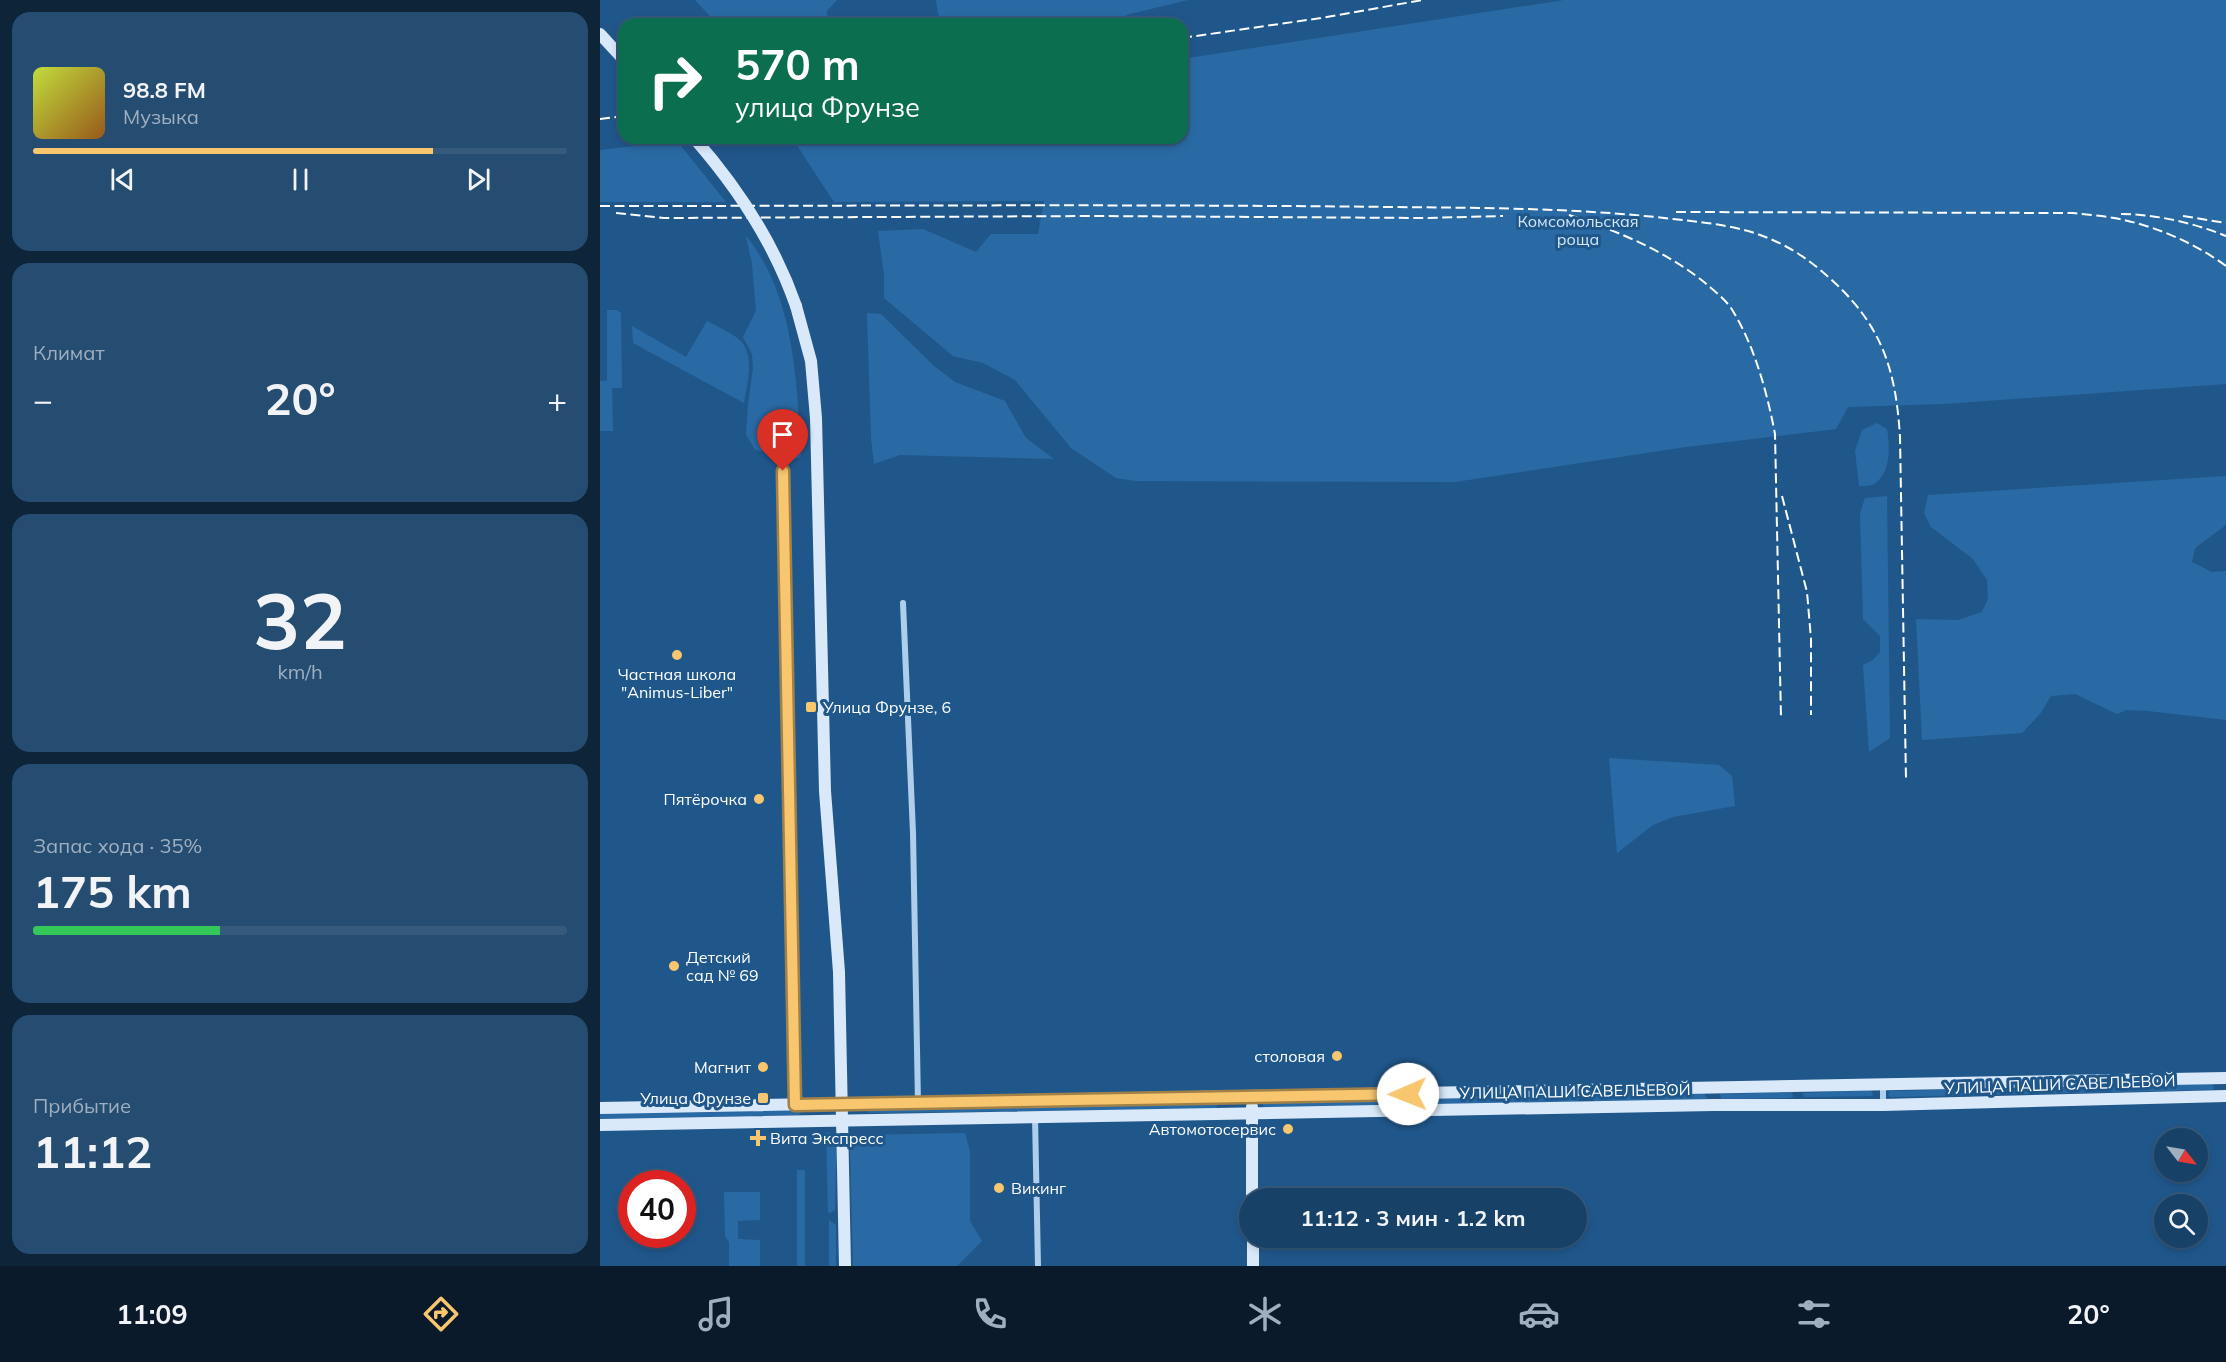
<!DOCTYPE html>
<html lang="ru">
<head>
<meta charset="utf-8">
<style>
	body { margin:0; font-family:Mulish,sans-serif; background:#254c71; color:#f1f3f6; height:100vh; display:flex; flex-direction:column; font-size:22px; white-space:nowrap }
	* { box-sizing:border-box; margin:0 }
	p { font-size:20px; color:#9fafc0 }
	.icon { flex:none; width:33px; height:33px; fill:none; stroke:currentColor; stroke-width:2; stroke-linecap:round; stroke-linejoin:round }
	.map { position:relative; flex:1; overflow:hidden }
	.details { display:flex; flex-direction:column; gap:12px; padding:12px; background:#0d2439; width:600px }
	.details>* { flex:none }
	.banner { position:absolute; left:18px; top:18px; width:570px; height:126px; border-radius:18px; box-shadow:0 3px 9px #0003,0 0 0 2px #365a7c; background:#0b6e4f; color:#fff; overflow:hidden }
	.needle { width:39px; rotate:121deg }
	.controls { position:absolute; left:1554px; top:1128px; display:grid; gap:12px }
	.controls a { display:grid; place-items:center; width:54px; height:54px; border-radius:50%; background:#184168; box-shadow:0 3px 9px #0003,0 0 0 2px #365a7c; font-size:30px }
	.speed { position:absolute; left:18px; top:1170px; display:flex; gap:12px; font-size:30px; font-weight:700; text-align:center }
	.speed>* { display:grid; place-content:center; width:78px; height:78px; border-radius:50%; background:#184168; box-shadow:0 3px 9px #0003,0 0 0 2px #365a7c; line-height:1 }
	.speed .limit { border:9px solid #d22; background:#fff; color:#111 }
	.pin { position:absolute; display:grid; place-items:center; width:51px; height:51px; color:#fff; margin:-62px -26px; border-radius:50% 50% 50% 0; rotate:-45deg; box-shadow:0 0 6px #0007 }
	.pin .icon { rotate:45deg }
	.me { position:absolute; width:66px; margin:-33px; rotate:269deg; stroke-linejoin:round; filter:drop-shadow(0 0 4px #0008) }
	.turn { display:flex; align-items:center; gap:21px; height:126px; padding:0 18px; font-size:27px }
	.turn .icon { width:78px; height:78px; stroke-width:2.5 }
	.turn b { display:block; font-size:42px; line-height:51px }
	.big { font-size:45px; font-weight:700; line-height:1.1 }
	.details .widget { flex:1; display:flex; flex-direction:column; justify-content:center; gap:9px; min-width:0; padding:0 21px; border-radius:18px; background:#254c71 }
	.details .dial { align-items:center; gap:0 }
	.dial b { font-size:78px; line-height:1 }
	.song { display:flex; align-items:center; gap:18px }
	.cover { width:72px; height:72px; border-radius:9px; background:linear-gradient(135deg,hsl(70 70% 55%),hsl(30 70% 35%)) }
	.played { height:6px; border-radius:3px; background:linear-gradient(90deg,#f8c66e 75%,#365a7c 75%) }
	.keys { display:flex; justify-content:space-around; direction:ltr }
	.heat { display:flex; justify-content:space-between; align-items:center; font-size:33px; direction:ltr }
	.charge { height:9px; border-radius:4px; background:linear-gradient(90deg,#34c759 35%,#365a7c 0) }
	.trip { position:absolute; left:639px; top:1188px; width:348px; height:60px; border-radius:30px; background:#184168; box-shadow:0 3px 9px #0003,0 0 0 2px #365a7c; font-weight:700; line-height:60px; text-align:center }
	.tab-bar { display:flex; height:96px; justify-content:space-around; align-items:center; background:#0a1a2a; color:#9fafc0 }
	.tab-bar .icon { width:42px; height:42px }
	.tab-bar .on { color:#f8c66e }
	.tab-bar b { font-size:27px; color:#f1f3f6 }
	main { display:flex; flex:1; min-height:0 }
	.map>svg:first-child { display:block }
	.green { fill:#2a6aa4 }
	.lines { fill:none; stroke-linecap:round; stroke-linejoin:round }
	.street { stroke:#aeceeb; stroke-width:6 }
	.secondary { stroke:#d9e9f9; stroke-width:12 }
	.rail { stroke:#fff; stroke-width:2; stroke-dasharray:10 4.5; stroke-linecap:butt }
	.secondary-bridge { stroke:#d9e9f9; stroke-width:12 }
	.route-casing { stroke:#a18148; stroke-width:15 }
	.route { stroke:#f8c66e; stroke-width:10 }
	.poi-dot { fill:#f8c66e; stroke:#20578b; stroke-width:2 }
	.labels { text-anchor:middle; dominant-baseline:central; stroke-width:6; stroke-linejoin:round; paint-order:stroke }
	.park-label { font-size:16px; fill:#d2e6f8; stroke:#20578b }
	.poi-label { font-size:16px; fill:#fff; stroke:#20578b; text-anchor:end }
	.street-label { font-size:16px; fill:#fff; stroke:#20578b }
</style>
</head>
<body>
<main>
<section class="details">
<div class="widget">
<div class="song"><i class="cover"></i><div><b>98.8 FM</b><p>Музыка</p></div></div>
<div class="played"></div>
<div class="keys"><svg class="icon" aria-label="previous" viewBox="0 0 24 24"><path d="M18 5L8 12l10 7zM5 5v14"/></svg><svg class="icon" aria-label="pause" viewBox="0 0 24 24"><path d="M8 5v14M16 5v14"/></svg><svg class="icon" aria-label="next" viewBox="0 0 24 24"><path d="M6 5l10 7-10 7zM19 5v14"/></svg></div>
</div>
<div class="widget"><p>Климат</p>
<div class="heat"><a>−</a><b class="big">20°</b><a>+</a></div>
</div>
<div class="widget dial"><b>32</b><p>km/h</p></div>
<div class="widget"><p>Запас хода · 35%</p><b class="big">175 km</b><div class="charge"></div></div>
<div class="widget"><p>Прибытие</p><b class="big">11:12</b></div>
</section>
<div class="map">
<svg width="1626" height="1266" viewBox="0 0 1626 1266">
	<rect width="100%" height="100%" fill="#20578b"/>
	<path class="green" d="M95 0H237L226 12 231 24H117Z
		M336 0H588L530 14 506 24H344L338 14Z
		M964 0H1626V384L1344 404 1248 407 1236 429 1086 447 855 482 536 481 516 478 471 448 415 380 383 363 353 356 284 298V275L278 231 323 229 376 252 391 234H438L444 201 234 202 192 138H582V59Z
		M77 141 126 202H0V150Z
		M146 236C195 295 197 384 201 457L188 461 177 454 155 450 146 434 148 404 153 368 152 354 143 337 156 311 152 264Z
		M7 310H17L21 313 22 388H12L13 431H0V381H7Z
		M267 313 281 314 334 366 355 382 405 401 426 438 454 459 300 455 274 464 271 438Z
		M107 321C117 326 127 331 136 337 157 351 147 383 144 403L33 343 32 326 86 357Z
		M1277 423 1287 429C1290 446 1291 474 1274 484 1270 486 1263 486 1259 486L1255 451 1262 430Z
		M1626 476V525L1595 548 1592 562 1612 572 1626 571V720L1548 711 1526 710 1517 714 1475 694 1451 696 1440 714 1422 733 1322 740 1316 619 1358 620 1382 612 1388 599 1387 580 1373 559 1331 527 1324 513 1328 495Z
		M1287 496 1290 738 1269 752 1263 665 1273 660 1280 652V636L1263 619 1260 513 1265 498Z
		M1009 758 1119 765 1132 776 1135 806 1073 817 1053 825 1017 853Z
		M1612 1084 1614 1089 1611 1090 1291 1097 1288 1095 1290 1091Z
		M1271 1090 1273 1095 1271 1096 1205 1097 1202 1093Z
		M1192 1092 1193 1097 1189 1098 1121 1099 1120 1094Z
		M1104 1093 1107 1099 1102 1100 994 1102 992 1097 995 1095Z
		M977 1095 979 1100 974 1102 676 1108H664L662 1102 665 1100Z
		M616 1102 618 1103 616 1109 268 1113 270 1109Z
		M197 1108 201 1114 197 1115 0 1119V1112Z
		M226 1132 237 1134 235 1210 230 1213 228 1212Z
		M365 1133 370 1151V1221L382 1241 357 1266H253L250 1149 254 1139 261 1135Z
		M197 1170H205V1266H197Z
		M124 1192H160V1220L138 1221V1239L160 1240V1266H129V1242L125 1236Z
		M229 1220 236 1225V1266H229Z"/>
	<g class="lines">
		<path class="street" d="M183 471 195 1105
			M303 603 313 833 318 1103
			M1283 1085V1105
			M435 1117 438 1266"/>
		<path class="secondary" d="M0 34 24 60
			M196 306 211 361 216 418 225 791 239 972 245 1266
			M652 1107V1198
			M0 1108 1626 1078
			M0 1125 1113 1105H1283L1626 1096
			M653 1238V1266"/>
		<path class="rail" d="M582 38 721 18 823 0
			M0 119 24 116
			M0 206C265 206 530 204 794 207 888 208 980 208 1073 219 1109 223 1144 226 1177 242 1199 252 1218 267 1235 283 1283 328 1296 372 1300 437L1306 780
			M1076 212 1473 213C1489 215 1507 216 1524 220 1560 228 1596 244 1626 266
			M16 213 64 218 496 216 827 218 903 216
			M1521 214C1555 214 1594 223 1626 236
			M969 215C1017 231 1064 250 1104 282 1113 290 1124 298 1131 308 1154 344 1167 392 1175 434L1181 718
			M1583 216 1626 223
			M1182 496 1207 592 1211 639V715"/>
		<path class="secondary-bridge" d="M94 138C138 188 174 243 196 306"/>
	</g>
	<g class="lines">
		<g class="route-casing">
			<path id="route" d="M183 471 195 1105 808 1094"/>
		</g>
		<use href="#route" class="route"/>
	</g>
	<g class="poi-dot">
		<circle cx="77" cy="655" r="6"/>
		<rect x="205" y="701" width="12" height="12" rx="3"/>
		<circle cx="159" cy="799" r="6"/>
		<circle cx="74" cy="966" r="6"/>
		<circle cx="737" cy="1056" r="6"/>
		<circle cx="163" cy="1067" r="6"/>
		<rect x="157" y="1092" width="12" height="12" rx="3"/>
		<circle cx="688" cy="1129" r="6"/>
		<path d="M155 1129h6v6h6v6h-6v6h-6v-6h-6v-6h6z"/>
		<circle cx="399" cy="1188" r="6"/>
	</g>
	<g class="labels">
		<g class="park-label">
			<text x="978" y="221">Комсомольская<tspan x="978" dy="18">роща</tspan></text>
		</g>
		<g class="poi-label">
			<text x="77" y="674" text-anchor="middle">Частная школа<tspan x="77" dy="18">"Animus-Liber"</tspan></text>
			<text x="223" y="707" text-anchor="start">Улица Фрунзе, 6</text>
			<text x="147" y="799">Пятёрочка</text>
			<text x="86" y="957" text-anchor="start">Детский<tspan x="86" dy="18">сад № 69</tspan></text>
			<text x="725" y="1056">столовая</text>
			<text x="151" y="1067">Магнит</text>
			<text x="151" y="1098">Улица Фрунзе</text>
			<text x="676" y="1129">Автомотосервис</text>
			<text x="170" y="1138" text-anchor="start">Вита Экспресс</text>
			<text x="411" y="1188" text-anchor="start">Викинг</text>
		</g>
		<g class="street-label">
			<text transform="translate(1460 1084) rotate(-2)">УЛИЦА ПАШИ САВЕЛЬЕВОЙ</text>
			<text transform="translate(975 1091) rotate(-1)">УЛИЦА ПАШИ САВЕЛЬЕВОЙ</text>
		</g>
	</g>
</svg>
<div class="controls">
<a><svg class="needle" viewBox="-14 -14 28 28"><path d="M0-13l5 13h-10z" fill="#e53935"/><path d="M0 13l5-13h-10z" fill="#9fafc0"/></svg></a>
<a><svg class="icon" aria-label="search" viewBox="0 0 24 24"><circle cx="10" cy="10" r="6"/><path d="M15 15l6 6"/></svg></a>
</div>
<div class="speed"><div class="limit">40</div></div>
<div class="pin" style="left:183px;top:471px;background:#d93025"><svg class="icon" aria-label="arrive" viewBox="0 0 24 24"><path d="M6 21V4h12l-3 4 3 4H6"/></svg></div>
<svg class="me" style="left:808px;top:1094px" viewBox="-20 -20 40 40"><circle r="19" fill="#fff"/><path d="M0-13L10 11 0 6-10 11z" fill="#f8c66e"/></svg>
<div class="trip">11:12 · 3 мин · 1.2 km</div>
<div class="banner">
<div class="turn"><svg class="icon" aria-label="right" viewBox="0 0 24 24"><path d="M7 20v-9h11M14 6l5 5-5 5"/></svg><div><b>570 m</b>улица Фрунзе</div></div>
</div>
</div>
</main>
<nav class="tab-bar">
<b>11:09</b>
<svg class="icon on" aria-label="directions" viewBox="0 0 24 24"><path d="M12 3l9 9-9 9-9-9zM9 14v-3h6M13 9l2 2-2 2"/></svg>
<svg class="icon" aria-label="music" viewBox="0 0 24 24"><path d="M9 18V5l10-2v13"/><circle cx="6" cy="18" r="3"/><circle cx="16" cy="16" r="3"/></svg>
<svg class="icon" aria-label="phone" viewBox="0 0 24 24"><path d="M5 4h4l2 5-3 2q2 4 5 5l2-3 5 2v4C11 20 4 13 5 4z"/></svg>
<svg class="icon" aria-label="climate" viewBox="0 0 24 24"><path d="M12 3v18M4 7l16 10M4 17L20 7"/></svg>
<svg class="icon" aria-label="car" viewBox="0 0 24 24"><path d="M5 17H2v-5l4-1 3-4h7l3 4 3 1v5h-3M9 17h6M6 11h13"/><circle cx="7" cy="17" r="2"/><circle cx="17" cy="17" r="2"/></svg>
<svg class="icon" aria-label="filters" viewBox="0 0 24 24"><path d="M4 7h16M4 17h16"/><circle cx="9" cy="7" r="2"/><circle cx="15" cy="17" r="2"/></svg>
<b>20°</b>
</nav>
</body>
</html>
